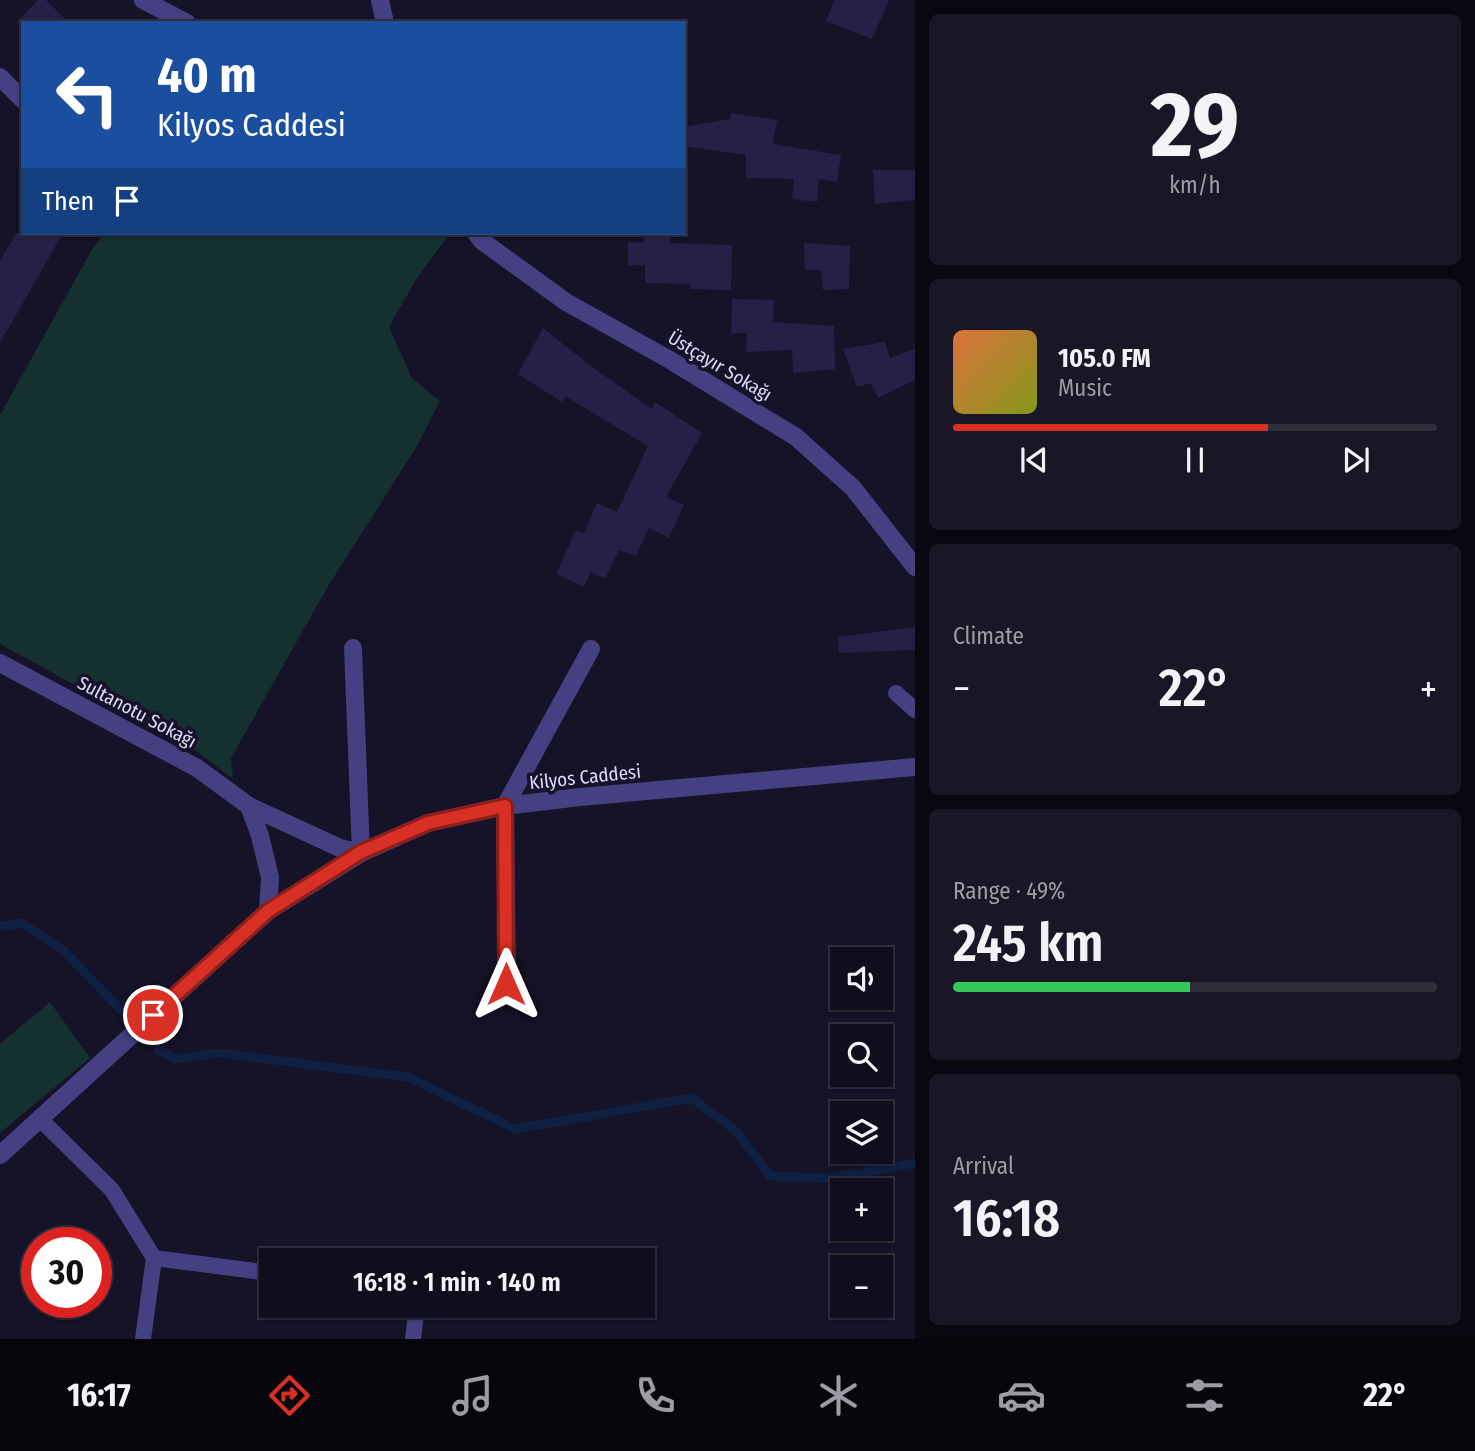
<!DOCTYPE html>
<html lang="en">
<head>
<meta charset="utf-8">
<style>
	body { margin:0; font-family:"Fira Sans Condensed",sans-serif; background:#191726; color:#f1f3f6; height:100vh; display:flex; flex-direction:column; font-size:26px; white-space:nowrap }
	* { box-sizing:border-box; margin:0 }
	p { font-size:23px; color:#9c9ca4 }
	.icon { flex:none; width:38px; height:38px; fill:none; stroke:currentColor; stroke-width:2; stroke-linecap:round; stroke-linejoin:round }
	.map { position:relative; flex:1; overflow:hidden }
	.drawer { display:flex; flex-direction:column; gap:14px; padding:14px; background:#090810; width:560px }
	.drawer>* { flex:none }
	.guide { position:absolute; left:21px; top:21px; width:665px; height:214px; border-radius:0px; box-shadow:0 2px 5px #0004,0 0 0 2px #302e3b; background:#1a4fa0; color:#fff; overflow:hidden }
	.controls { position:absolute; left:830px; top:947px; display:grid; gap:14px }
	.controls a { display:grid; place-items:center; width:63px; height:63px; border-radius:0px; background:#100e1d; box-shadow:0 2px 5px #0004,0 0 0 2px #302e3b; font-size:35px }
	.speed { position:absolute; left:21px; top:1227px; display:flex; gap:14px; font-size:35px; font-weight:700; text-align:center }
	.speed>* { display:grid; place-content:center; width:91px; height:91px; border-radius:50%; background:#100e1d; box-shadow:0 2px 5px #0004,0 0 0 2px #302e3b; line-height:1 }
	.speed .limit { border:10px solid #d22; background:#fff; color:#111 }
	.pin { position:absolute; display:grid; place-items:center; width:60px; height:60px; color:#fff; margin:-30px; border:4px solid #fff; border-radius:50%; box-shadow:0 2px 7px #0007 }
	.me { position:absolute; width:77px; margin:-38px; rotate:0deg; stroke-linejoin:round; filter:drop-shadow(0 0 5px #0008) }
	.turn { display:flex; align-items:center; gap:24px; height:147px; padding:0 21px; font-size:32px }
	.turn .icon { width:91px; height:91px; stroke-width:2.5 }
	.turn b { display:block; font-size:49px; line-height:60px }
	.then { display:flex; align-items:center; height:66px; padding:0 21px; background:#0003; gap:14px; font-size:26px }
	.big { font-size:52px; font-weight:600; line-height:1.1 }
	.drawer .tile { flex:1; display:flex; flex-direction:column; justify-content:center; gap:10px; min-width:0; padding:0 24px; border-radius:10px; background:#191726 }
	.drawer .dial { align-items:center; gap:0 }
	.dial b { font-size:91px; line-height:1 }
	.song { display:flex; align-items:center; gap:21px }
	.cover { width:84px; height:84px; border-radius:10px; background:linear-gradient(135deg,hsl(20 70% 55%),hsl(70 70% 35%)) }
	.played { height:7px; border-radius:4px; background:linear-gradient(90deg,#d93025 65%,#302e3b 65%) }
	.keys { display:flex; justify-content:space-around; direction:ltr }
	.heat { display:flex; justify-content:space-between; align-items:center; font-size:38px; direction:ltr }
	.charge { height:10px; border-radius:5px; background:linear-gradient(90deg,#34c759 49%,#302e3b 0) }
	.trip { position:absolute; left:259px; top:1248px; width:396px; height:70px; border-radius:0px; background:#100e1d; box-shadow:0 2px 5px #0004,0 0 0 2px #302e3b; font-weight:600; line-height:70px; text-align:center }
	.menu { display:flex; height:112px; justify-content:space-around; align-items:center; background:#06060c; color:#9c9ca4 }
	.menu .icon { width:49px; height:49px }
	.menu .current { color:#d93025 }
	.menu b { font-size:32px; color:#f1f3f6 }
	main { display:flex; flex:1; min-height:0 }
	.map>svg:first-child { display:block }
	.green { fill:#153030 }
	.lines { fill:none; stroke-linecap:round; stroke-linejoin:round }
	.stream { stroke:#0f2043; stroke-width:9 }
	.building { fill:#281f46 }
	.service { stroke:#454082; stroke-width:16 }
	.minor { stroke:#454082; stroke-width:18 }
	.tertiary { stroke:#454082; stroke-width:18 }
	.route-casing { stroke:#8d1f18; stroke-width:18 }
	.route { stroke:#d93025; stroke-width:12 }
	.labels { text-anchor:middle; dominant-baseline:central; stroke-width:7; stroke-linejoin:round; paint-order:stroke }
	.street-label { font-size:19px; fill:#dfdafc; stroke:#161227 }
</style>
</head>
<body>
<main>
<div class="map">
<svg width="915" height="1339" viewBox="0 0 915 1339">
	<rect width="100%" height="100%" fill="#161227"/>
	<path class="green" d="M104 233H445L446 239 417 278 389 327 412 378 440 401 417 446 327 588 231 758 233 779 199 753 0 644V415L90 253Z
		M50 1002 90 1058 0 1133V1044Z"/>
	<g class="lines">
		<path class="stream" d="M0 926 21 923 63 950 122 1011
			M158 1050 175 1059 220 1053 408 1077 515 1129 692 1098 737 1132 770 1176 832 1178 915 1163"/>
	</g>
	<path class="building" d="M38 0H46L69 23H16Z
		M834 0H889L872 39 826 21Z
		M731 113 777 120 773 144 841 155 837 182 819 179 817 202 792 199 794 179 746 178V155L684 146V127L730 119Z
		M873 170H915V200L875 204Z
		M16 233H63L0 343V261Z
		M644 233H670V243L732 245 731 290 690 289V284L645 283V265H628V242L644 243Z
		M804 243 850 246 849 289 823 290 821 270H805Z
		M732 299 774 300 773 322 834 326 835 369 793 373 792 350 746 352 747 333H731Z
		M543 328 591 366 652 409 655 402 702 433 666 497 684 505 669 538 649 528 636 556 619 550 605 579 591 572 584 587 556 574 576 530 584 533 597 503 617 512 648 446 565 396 562 402 518 374Z
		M885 342 890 358 915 349V380L878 398 871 383 857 387 843 349Z
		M915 627V650L839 653 838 637Z"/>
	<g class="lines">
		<path class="service" d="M896 693 915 710
			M41 1120 112 1190 154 1258 143 1339
			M154 1258 271 1273
			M413 1339 417 1306"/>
		<path class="minor" d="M143 0 187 23
			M380 0 385 23
			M0 77 23 100
			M476 233 482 241 566 302 670 360 796 437 853 488 915 567
			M0 663 197 768 249 806 340 848 361 853 353 648
			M249 806 260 836 270 877 268 911
			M507 984 505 806 591 649"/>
		<path class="tertiary" d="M0 1155 268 911 361 853 428 823 505 806 580 797 915 767"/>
	</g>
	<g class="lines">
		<g class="route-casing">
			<path id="route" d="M153 1015 268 911 361 852 428 823 505 806 506 984"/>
		</g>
		<use href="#route" class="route"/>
	</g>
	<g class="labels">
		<g class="street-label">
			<text transform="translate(720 366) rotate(31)">Üstçayır Sokağı</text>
			<text transform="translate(137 712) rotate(28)">Sultanotu Sokağı</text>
			<text transform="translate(585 777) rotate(-6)">Kilyos Caddesi</text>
		</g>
	</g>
</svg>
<div class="controls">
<a><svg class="icon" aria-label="sound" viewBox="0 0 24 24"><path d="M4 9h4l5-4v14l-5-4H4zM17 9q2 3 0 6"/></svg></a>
<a><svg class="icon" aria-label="search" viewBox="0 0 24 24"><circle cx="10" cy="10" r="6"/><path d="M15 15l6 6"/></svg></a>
<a><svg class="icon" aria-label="layers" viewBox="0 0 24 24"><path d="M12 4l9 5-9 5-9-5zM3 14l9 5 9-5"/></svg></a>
<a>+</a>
<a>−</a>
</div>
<div class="speed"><div class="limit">30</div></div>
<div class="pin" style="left:153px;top:1015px;background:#d93025"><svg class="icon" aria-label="arrive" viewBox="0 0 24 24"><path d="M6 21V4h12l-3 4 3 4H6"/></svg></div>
<svg class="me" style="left:506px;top:984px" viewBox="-20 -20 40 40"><path d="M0-17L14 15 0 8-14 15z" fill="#d93025" stroke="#fff" stroke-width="4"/></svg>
<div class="trip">16:18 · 1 min · 140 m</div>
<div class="guide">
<div class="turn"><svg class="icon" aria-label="left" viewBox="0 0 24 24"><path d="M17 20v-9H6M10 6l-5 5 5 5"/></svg><div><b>40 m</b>Kilyos Caddesi</div></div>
<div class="then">Then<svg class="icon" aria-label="arrive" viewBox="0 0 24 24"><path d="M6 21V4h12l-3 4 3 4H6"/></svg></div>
</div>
</div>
<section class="drawer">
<div class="tile dial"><b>29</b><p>km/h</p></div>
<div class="tile">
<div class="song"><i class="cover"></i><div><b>105.0 FM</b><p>Music</p></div></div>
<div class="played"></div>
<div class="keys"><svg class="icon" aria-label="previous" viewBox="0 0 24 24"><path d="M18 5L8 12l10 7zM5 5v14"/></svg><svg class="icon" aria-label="pause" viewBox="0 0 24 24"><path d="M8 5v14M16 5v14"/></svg><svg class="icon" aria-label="next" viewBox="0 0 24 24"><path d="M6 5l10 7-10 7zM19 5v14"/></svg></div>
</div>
<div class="tile"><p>Climate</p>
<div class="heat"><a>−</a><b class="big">22°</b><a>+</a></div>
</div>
<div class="tile"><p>Range · 49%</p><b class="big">245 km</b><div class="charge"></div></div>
<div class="tile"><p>Arrival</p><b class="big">16:18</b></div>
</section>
</main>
<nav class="menu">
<b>16:17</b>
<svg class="icon current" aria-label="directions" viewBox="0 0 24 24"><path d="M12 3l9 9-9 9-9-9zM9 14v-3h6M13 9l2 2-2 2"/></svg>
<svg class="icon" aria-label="music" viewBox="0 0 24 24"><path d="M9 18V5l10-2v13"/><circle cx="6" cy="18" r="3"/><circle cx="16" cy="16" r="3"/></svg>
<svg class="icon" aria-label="phone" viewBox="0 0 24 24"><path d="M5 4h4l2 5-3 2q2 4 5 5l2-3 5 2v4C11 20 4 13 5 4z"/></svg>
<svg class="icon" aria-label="climate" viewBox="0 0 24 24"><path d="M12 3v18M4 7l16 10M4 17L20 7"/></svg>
<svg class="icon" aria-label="car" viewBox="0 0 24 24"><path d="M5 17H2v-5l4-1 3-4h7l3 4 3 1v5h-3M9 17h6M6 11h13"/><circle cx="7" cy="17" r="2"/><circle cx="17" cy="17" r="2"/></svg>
<svg class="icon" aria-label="filters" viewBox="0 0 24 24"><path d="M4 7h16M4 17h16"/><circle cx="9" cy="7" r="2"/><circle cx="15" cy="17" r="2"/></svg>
<b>22°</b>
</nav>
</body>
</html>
